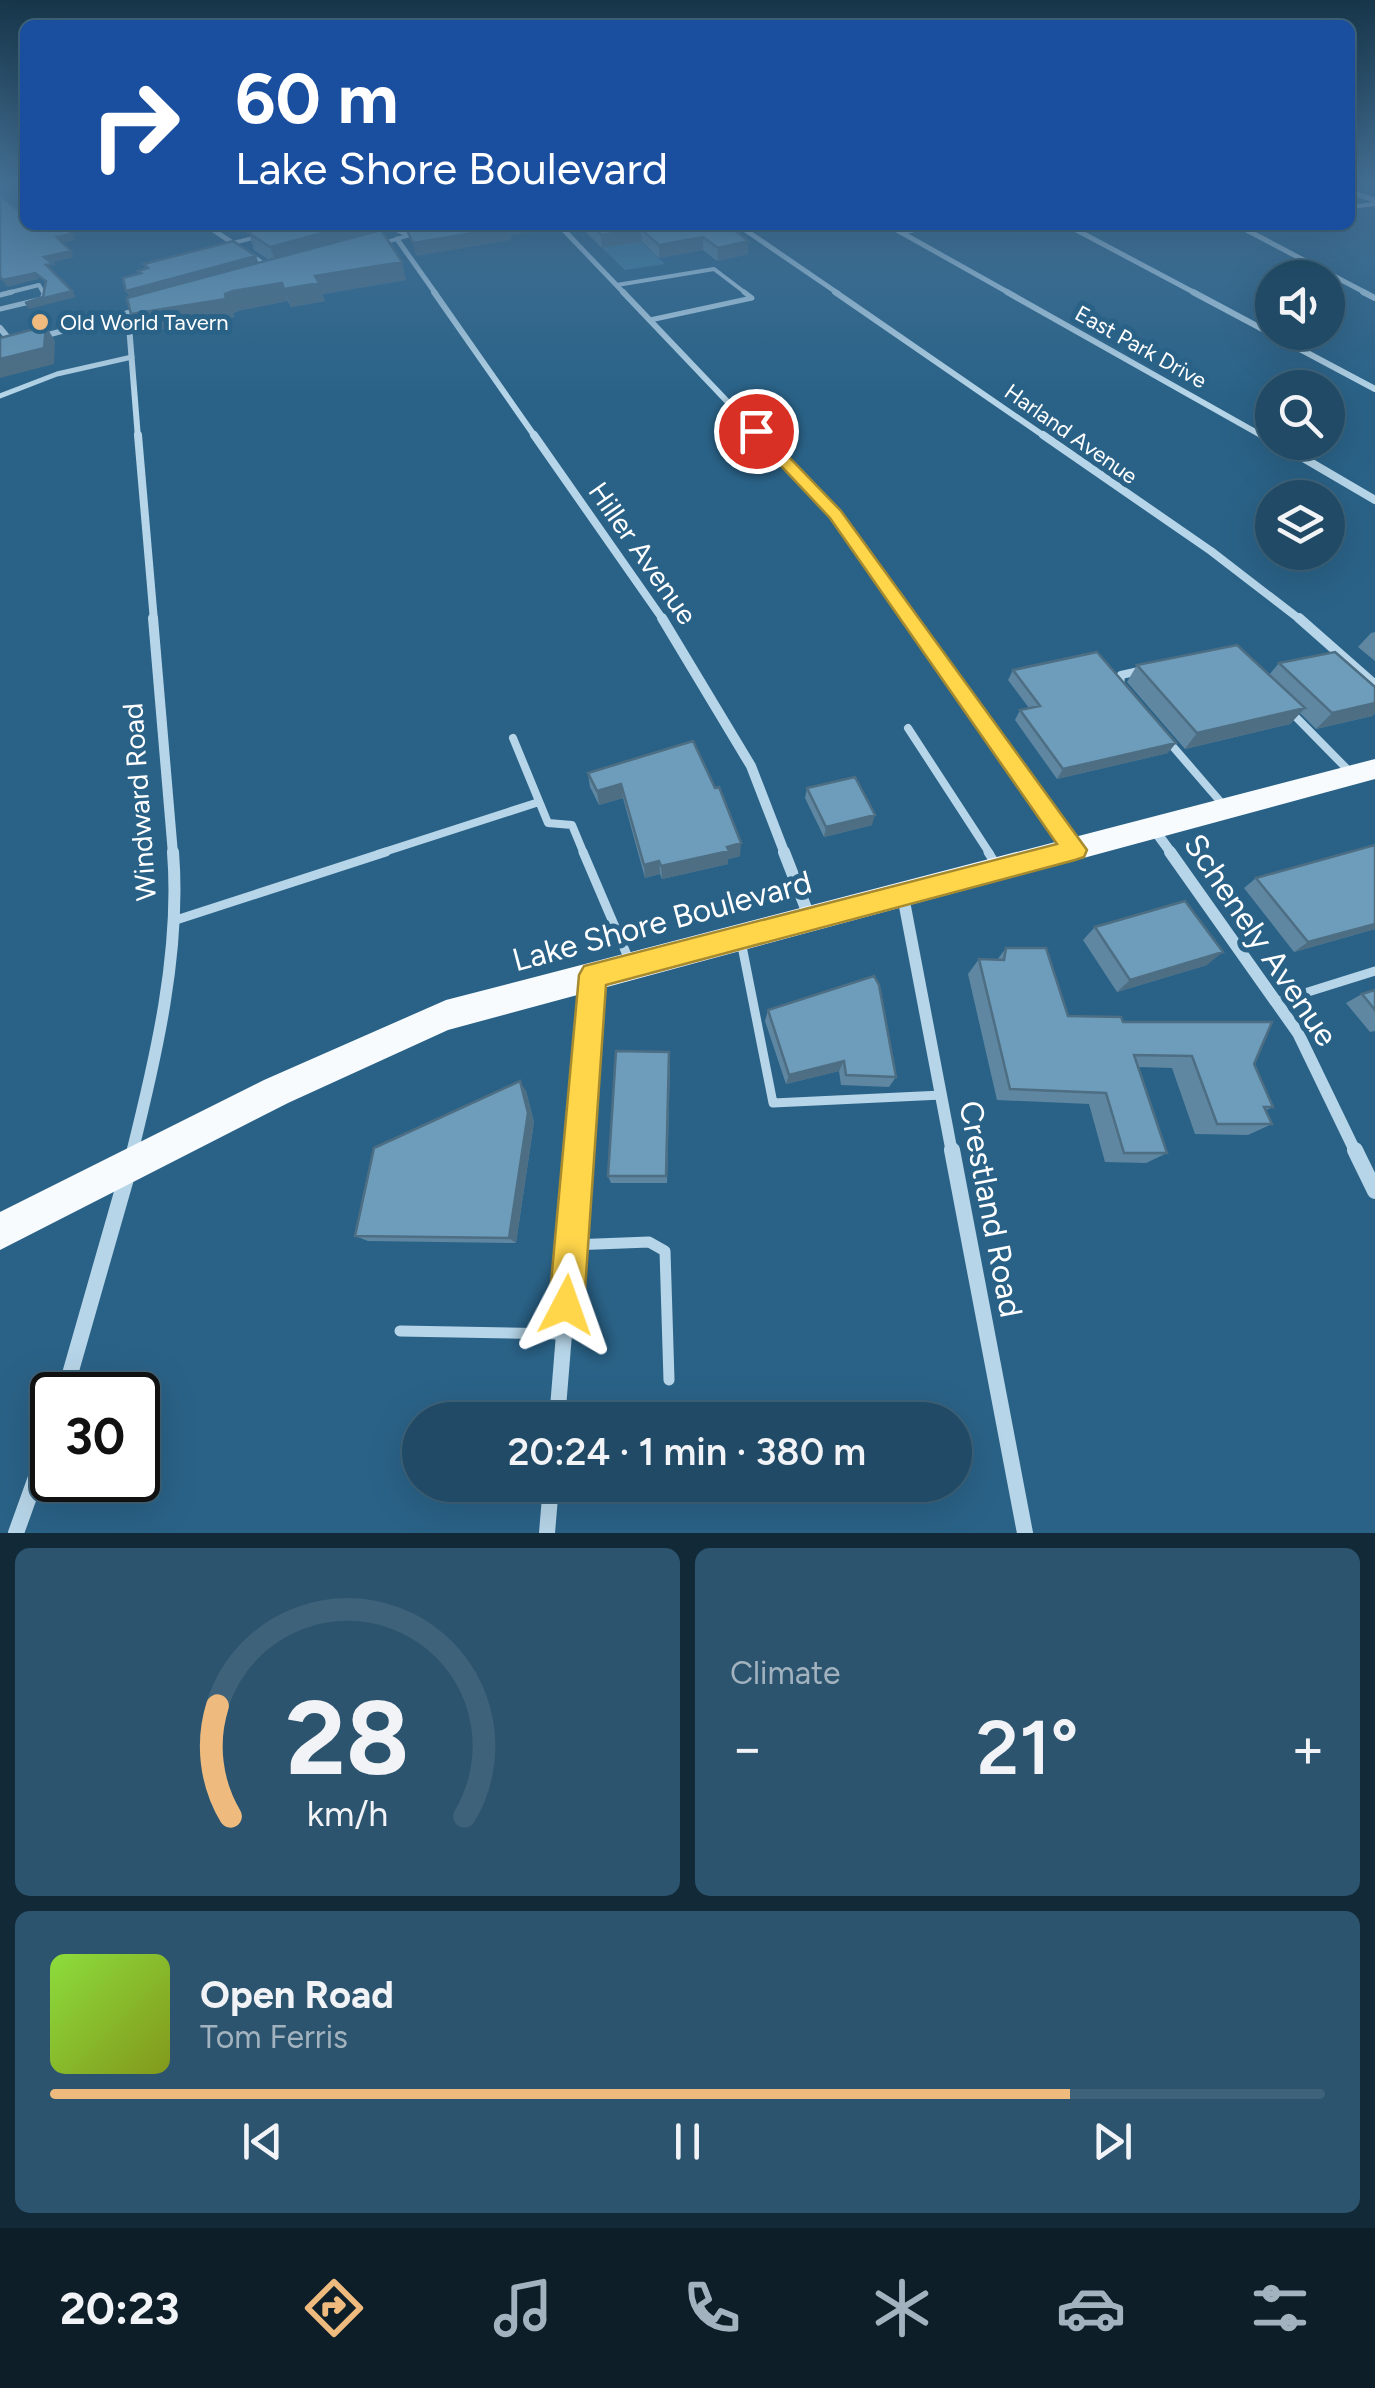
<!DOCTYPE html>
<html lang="en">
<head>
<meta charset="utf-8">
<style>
	body { margin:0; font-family:Figtree,sans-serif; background:#2d546e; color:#f1f3f6; height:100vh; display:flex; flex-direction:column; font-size:38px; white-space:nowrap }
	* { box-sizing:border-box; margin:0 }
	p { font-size:32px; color:#a2b3bf }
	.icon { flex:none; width:55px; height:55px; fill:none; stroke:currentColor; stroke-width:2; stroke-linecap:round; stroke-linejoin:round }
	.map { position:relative; height:1533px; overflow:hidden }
	.sheet { display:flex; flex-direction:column; gap:15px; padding:15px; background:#122938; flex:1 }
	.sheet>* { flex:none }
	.banner { position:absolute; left:20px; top:20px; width:1335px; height:210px; border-radius:15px; box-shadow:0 10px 40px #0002,0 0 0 2px #3d6279; background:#1a4fa0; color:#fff; overflow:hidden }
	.fabs { position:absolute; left:1255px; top:260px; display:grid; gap:20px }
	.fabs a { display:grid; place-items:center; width:90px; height:90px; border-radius:50%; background:#204a65; box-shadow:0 10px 40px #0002,0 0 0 2px #3d6279; font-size:50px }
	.speed { position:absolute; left:30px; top:1372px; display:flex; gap:20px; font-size:50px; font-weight:700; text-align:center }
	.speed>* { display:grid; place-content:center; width:130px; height:130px; border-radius:50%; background:#204a65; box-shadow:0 10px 40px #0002,0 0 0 2px #3d6279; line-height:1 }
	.speed .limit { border:5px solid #111; border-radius:15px; background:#fff; color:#111 }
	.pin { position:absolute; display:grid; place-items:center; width:85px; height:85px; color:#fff; margin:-42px; border:5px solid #fff; border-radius:50%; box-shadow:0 2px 10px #0007 }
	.me { position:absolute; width:110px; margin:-55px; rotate:4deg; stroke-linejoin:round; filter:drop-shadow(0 0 8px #0008) }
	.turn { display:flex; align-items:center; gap:35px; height:210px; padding:0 50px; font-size:45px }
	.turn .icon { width:130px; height:130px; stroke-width:2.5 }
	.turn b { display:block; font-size:70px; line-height:85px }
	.big { font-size:75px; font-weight:600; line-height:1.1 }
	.sheet .card { flex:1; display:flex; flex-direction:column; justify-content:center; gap:15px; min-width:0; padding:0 35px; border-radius:15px; background:#2d546e }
	.sheet .dial { align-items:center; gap:0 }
	.dial svg { height:260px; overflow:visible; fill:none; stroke:#3d6279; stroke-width:7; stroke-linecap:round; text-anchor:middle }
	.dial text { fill:#f1f3f6; stroke:none }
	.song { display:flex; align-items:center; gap:30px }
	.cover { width:120px; height:120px; border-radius:15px; background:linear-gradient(135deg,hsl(90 70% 55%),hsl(70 70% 35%)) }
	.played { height:10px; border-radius:5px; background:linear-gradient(90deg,#eeba7d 80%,#3d6279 80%) }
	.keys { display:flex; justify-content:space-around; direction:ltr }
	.heat { display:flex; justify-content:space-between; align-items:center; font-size:55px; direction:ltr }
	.sheet .tiles { flex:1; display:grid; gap:15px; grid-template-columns:1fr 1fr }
	.card:last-child { grid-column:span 2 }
	.trip { position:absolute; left:402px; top:1402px; width:570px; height:100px; border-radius:50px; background:#204a65; box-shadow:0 10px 40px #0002,0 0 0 2px #3d6279; font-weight:600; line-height:100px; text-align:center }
	.tab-bar { display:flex; height:160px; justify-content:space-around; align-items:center; background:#0d1e28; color:#a2b3bf }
	.tab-bar .icon { width:70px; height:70px }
	.tab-bar .current { color:#eeba7d }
	.tab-bar b { font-size:45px; color:#f1f3f6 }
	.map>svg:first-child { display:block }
	.green { fill:#3f7da3 }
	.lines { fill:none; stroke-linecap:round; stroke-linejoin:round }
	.service-far4 { stroke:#b6d5e8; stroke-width:4 }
	.service-far3 { stroke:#b6d5e8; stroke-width:5 }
	.service-far2 { stroke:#b6d5e8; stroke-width:8 }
	.service-far1 { stroke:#b6d5e8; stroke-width:9 }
	.service { stroke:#b6d5e8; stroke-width:11 }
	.minor-far5 { stroke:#b6d5e8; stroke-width:5 }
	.minor-far4 { stroke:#b6d5e8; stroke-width:6 }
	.minor-far3 { stroke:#b6d5e8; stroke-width:8 }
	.minor-far2 { stroke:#b6d5e8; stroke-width:10 }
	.minor-far1 { stroke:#b6d5e8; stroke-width:12 }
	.minor { stroke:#b6d5e8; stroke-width:16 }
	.tertiary { fill:#b6d5e8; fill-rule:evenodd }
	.primary { fill:#f7fbfe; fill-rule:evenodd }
	.wall { fill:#5f87a1 }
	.shaded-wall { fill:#4d6e83 }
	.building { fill:#6e9dbb; stroke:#4d6e83; stroke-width:2.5 }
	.route { fill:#ffd54a; stroke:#a68a30; stroke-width:2.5 }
	.poi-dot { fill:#eeba7d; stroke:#2a6287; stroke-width:4 }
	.labels { text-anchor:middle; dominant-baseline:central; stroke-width:10; stroke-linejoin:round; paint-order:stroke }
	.far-poi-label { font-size:22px; fill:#fff; stroke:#2a6287; text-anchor:start }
	.far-street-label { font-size:22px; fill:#fff; stroke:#2a6287 }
	.street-label { font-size:28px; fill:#fff; stroke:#2a6287 }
	.near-street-label { font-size:32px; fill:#fff; stroke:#2a6287 }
</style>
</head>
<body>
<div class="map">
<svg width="1375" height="1533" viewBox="0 0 1375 1533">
	<rect width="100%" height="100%" fill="#2a6287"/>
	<path class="green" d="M641 242 665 264 625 270 602 248Z"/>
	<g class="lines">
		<path class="service-far4" d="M1350 207 1375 204
			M233 243 257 237
			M617 285 714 269 747 294
			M3 294 39 285 44 294"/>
		<path class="service-far3" d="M0 295 12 292
			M0 309 42 299 45 292
			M650 320 752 298 744 292
			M0 396 57 374 132 357"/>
		<path class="service-far2" d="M1120 687 1121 675 1139 671
			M1289 710 1349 771
			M908 728 990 854
			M513 738 548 823 572 825 584 854
			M1169 742 1225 807
			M378 854 539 802"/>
		<path class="service-far1" d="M583 852 630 962
			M988 852 997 866
			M173 921 386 852
			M741 941 773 1103 942 1095
			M1276 1002 1375 971"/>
		<path class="service" d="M571 1245 649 1242 665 1251 669 1380
			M400 1331 564 1334"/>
		<path class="minor-far5" d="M1350 192 1375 200
			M206 225 271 269
			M388 225 408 235
			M559 225 625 294
			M738 225 839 294
			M888 225 1011 294
			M1067 225 1197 294
			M1237 225 1368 294
			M901 232 940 225
			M397 239 436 294"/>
		<path class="minor-far4" d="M434 292 536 438
			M623 292 762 438
			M835 292 1047 438
			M1007 292 1266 438
			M1193 292 1375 389
			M1363 292 1375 298
			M128 313 138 438
			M0 328 13 344"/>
		<path class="minor-far3" d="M138 435 154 621
			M534 435 664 621
			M760 435 835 514 911 621
			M1043 435 1211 551 1302 621
			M1262 435 1272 441
			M1276 442 1375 500"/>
		<path class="minor-far2" d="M153 618 173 854
			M662 618 751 766 785 854
			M909 618 1074 849
			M1299 618 1375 685
			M1153 828 1172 854"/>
		<path class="minor-far1" d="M784 852 809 916
			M1170 852 1298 1033 1356 1153
			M903 896 952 1153
			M132 1153C156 1057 181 951 173 852
			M579 1153 593 977"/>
		<path class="minor" d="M952 1150 1025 1533
			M1355 1150 1375 1191
			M64 1395 127 1175
			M557 1420 579 1150
			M16 1533 52 1433
			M547 1533 551 1485"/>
		<path class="tertiary" d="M437 225H450L370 249 363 247Z
			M154 303 157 304V308L0 351V345Z"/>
		<path class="primary" d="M1375 759V779L448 1030 288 1103 0 1250V1212L264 1080 446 1000Z"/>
	</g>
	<path class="wall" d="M376 225 377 231 406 280 322 294 325 301 291 307 288 301 241 310 233 313 234 317 141 333 131 314 130 297 140 273 138 271 146 269 144 264 256 256 258 263 269 260 254 250 247 227Z
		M579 225H728L748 254 717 261 703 250 659 258 642 242 602 248Z
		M1375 632V661L1358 647 1371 633Z
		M1279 663 1375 687V713L1372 716 1316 729 1300 713 1290 724 1185 749 1127 682 1137 665 1269 675Z
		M1013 670 1168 753 1057 779 1015 720 1020 710 1029 708 1008 680Z
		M693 741 740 856 728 859V864L662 879 660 874 645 878 623 798 599 805 590 787 588 773Z
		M807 788 872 825 824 837 805 798Z
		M1256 878 1375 929 1294 952 1244 888Z
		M1095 927 1207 965 1117 992 1083 940Z
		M1006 948 1068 1016 1123 1022 1254 1064 1273 1107 1266 1110 1272 1124 1248 1135 1195 1134 1172 1068 1138 1067 1167 1153 1146 1163 1105 1162 1089 1104 997 1100 968 974 979 959 997 960Z
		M1375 990V1031L1370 1032 1346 1003 1362 994Z
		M768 1010 896 1077 889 1087 841 1085 839 1071 786 1084 765 1021Z
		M670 1062 667 1183H611L608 1176Z
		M526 1091 534 1122 516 1243 368 1241 355 1236Z"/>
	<path class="shaded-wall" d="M353 225H376L379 237 277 265 270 247Z
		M505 225H555L554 228 510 235 511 240 416 256 413 243Z
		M641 229 642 242 602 248 601 235Z
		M72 234 75 240 61 243 57 237Z
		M703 237V250L659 258V245Z
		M748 241V254L717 261 718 248Z
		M71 251 74 257 47 264 44 257Z
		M256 256 261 269 133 304 126 291Z
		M402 262 406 280 322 294 325 301 291 307 284 289 315 276Z
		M35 273 39 279 7 287 3 280Z
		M282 283 288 301 241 310 233 313 234 317 141 333 131 314 233 291Z
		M72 291 76 297 29 309 25 303Z
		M46 326 55 341 54 364 0 378V359Z
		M1375 703V713L1372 716 1316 729 1332 713Z
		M1305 708 1290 724 1185 749 1197 733Z
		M1176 743 1168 753 1057 779 1063 769Z
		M621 784 623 798 599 805 597 791Z
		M875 815 872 825 824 837 826 827Z
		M741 843 740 856 728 859V864L662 879 661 866Z
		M659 861 660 874 645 878 644 865Z
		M1375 924V929L1294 952 1308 942Z
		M1223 952 1207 965 1117 992 1130 980Z
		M844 1061 839 1071 786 1084 789 1075Z
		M520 1081 526 1091 534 1122 516 1243 509 1238Z"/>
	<path class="building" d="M0 195 25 216V225H62L72 234 57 237 71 251 44 257 53 264 46 265 72 291 25 303 43 297 46 281 35 273 3 280 0 277Z
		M256 225H353L270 247 247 232 252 231 247 227Z
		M426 225H506L509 227 413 243 407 230Z
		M591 225H728L748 241 718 248 703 237 659 245 641 229 601 235Z
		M381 230 402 262 315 276 319 283 284 289 282 283 233 291 225 294 226 299 131 314 127 298Z
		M233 241 256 256 126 291 123 278 141 273 138 271 148 268 144 264Z
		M46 326 44 348 0 359V338Z
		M1237 645 1305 708 1197 733 1137 665Z
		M1097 652 1176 743 1063 769 1020 710 1040 706 1013 670Z
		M1335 652 1375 687V703L1332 713 1279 663Z
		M693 741 715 788 719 787 741 843 727 847 729 851 661 866 659 861 644 865 621 784 597 791 588 773Z
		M855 777 875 815 826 827 807 788Z
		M1375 845V924L1308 942 1256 878Z
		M1185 901 1223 952 1130 980 1095 927Z
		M1006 948H1046L1068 1016 1121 1017 1123 1022H1272L1254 1064 1273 1107H1264L1272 1124H1217L1192 1056 1134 1055 1167 1153H1124L1106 1093 1010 1089 979 959 1004 960Z
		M874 976 879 985 896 1077 846 1075 844 1061 789 1075 768 1010Z
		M1375 990V1010L1362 994Z
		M616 1051 669 1052 666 1176H608Z
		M520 1081 528 1113 509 1238 355 1236 374 1148Z"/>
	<linearGradient id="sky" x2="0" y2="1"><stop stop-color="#17364a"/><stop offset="0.46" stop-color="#447196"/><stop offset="1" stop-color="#447196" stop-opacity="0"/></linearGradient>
	<rect width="1375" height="396" fill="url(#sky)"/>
	<path class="route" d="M751 428H761L841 511 1087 850 1084 857 1075 860 606 985 584 1305 579 1317 566 1322 554 1317 549 1305 579 975 584 966 1057 844 830 518 751 434Z"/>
	<circle class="poi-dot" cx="40" cy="322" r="10"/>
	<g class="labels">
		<g class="far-poi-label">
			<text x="60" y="322">Old World Tavern</text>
		</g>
		<g class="far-street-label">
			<text transform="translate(1141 347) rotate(29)">East Park Drive</text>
			<text transform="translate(1071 434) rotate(35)">Harland Avenue</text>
		</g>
		<g class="street-label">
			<text transform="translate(643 553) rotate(55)">Hiller Avenue</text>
			<text transform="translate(139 802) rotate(-94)">Windward Road</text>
		</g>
		<g class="near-street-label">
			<text transform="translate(662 921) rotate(-15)">Lake Shore Boulevard</text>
			<text transform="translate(1261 940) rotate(56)">Schenely Avenue</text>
			<text transform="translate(991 1209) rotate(79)">Crestland Road</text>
		</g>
	</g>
</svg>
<div class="fabs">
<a><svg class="icon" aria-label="sound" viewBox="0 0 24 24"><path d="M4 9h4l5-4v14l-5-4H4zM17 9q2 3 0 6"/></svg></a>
<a><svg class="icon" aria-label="search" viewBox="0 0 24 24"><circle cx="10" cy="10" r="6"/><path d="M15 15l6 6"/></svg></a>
<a><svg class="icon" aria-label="layers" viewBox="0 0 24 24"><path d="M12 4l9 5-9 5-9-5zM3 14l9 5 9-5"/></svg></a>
</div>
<div class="speed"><div class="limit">30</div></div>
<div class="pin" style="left:756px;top:431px;background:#d93025"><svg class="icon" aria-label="arrive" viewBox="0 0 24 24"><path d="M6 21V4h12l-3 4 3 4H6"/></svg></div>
<svg class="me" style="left:566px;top:1305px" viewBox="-20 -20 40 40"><path d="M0-17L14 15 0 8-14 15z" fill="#ffd54a" stroke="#fff" stroke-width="4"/></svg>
<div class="trip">20:24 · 1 min · 380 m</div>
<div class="banner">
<div class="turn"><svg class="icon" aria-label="right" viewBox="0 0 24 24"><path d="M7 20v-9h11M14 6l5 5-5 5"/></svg><div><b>60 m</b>Lake Shore Boulevard</div></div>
</div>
</div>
<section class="sheet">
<div class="tiles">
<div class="card dial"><svg viewBox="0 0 100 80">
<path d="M14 69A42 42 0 1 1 86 69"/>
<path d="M14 69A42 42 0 0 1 10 35" stroke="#eeba7d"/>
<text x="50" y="56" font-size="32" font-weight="700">28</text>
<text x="50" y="72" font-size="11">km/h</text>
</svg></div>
<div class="card"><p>Climate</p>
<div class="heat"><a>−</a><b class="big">21°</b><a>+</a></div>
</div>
<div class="card">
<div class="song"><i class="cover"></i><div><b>Open Road</b><p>Tom Ferris</p></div></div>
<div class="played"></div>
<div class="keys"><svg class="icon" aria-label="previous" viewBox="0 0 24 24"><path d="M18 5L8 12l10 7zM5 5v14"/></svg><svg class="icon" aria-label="pause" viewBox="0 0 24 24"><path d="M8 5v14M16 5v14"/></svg><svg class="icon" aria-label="next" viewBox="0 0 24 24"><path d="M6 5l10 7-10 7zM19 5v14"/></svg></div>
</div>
</div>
</section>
<nav class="tab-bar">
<b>20:23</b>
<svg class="icon current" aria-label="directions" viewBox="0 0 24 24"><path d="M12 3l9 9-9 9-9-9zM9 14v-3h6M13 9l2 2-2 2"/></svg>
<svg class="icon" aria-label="music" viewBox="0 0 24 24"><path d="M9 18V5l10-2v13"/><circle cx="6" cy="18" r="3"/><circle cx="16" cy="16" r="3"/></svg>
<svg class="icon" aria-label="phone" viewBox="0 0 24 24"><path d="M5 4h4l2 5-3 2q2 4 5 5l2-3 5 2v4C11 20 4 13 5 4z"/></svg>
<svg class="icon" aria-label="climate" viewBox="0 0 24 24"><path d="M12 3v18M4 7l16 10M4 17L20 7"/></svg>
<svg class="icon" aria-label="car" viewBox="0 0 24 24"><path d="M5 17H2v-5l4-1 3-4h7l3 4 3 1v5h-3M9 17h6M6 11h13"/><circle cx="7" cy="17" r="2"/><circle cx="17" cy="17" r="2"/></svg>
<svg class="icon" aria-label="filters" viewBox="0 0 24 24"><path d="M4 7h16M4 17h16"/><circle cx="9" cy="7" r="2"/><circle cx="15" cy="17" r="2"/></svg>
</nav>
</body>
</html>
